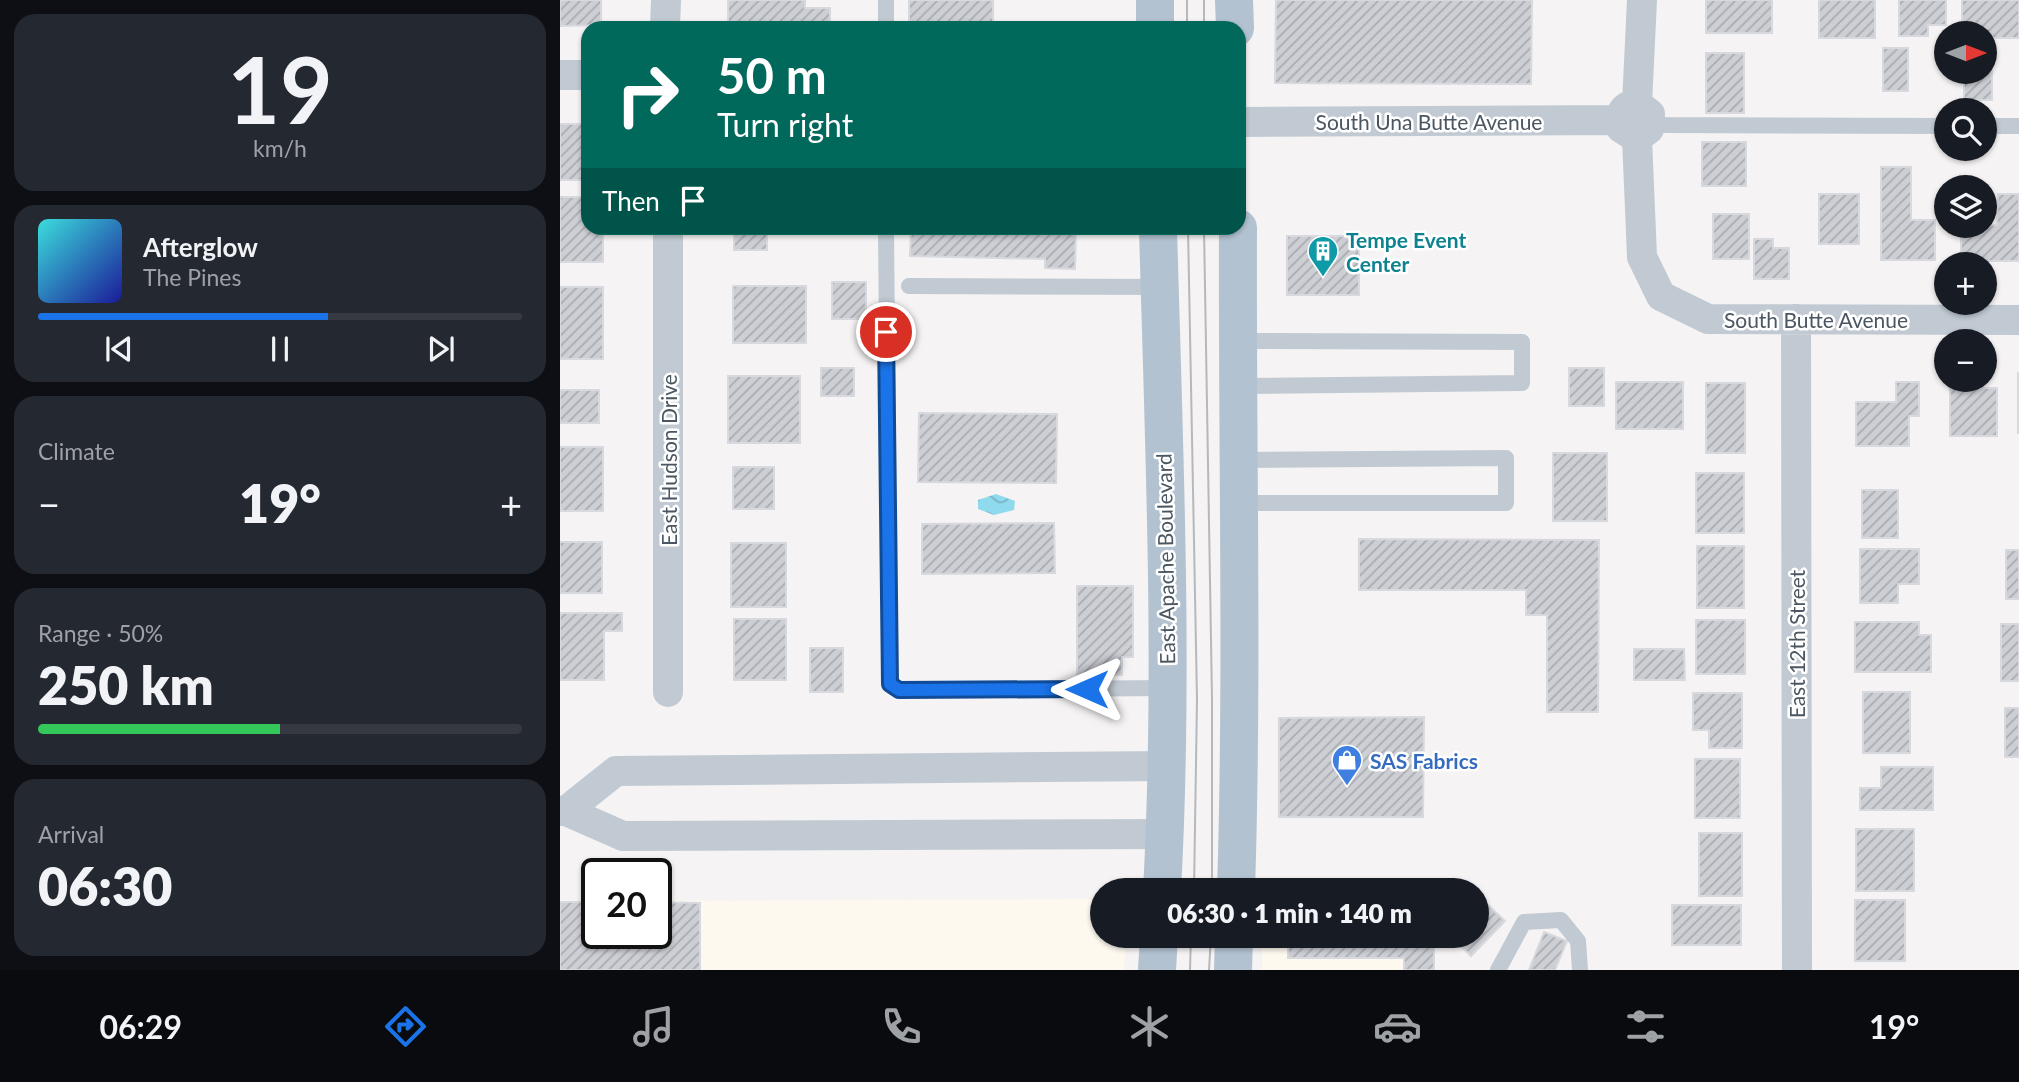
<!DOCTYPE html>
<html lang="en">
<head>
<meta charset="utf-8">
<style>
	body { margin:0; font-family:Lato,sans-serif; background:#242831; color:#f1f3f6; height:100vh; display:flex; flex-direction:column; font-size:26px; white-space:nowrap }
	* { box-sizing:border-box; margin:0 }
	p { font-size:23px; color:#9ea1a6 }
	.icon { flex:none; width:38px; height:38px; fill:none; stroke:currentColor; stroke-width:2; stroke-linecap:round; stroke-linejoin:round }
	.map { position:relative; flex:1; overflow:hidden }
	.panel { display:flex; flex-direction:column; gap:14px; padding:14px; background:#0d0f14; width:560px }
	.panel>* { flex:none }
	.hud { position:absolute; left:21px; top:21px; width:665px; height:214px; border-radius:21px; box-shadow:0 2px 5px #0004; background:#00695c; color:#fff; overflow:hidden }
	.needle { width:46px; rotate:90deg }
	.controls { position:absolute; left:1374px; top:21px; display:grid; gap:14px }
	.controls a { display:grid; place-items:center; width:63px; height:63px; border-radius:50%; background:#171b24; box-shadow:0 2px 5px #0004; font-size:35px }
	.speed { position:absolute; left:21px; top:858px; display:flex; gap:14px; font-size:35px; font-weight:700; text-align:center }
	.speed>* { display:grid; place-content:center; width:91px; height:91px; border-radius:50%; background:#171b24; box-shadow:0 2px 5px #0004; line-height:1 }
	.speed .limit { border:4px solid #111; border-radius:10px; background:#fff; color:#111 }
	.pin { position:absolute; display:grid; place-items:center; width:60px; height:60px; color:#fff; margin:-30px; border:4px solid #fff; border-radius:50%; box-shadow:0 2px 7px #0007 }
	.me { position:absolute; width:77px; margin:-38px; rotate:270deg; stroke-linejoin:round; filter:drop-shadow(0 0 5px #0008) }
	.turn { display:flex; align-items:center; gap:24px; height:147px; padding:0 21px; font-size:32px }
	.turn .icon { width:91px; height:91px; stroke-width:2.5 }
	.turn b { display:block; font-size:49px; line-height:60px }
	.then { display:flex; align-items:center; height:66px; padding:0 21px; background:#0003; gap:14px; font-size:26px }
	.big { font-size:52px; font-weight:800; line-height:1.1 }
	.panel .tile { flex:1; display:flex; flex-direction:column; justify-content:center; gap:10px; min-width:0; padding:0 24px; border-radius:21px; background:#242831 }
	.panel .dial { align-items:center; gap:0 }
	.dial b { font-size:91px; line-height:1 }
	.song { display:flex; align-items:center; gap:21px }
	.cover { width:84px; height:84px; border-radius:10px; background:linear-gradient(135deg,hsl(180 70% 55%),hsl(240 70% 35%)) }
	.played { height:7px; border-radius:4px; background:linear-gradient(90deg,#1a73e8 60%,#363941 60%) }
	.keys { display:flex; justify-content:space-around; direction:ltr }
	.heat { display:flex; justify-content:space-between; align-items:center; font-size:38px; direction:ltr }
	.charge { height:10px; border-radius:5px; background:linear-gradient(90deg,#34c759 50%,#363941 0) }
	.trip { position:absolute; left:530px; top:878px; width:399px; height:70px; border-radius:35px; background:#171b24; box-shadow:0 2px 5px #0004; font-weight:800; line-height:70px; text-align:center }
	.tabs { display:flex; height:112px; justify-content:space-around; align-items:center; background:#090b0e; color:#9ea1a6 }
	.tabs .icon { width:49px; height:49px }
	.tabs .active { color:#1a73e8 }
	.tabs b { font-size:32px; color:#f1f3f6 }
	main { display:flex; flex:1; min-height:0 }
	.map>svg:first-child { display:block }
	.commercial { fill:#fdf9ef }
	.water { fill:url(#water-waves) }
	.building { fill:url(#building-hatch); stroke:#d7d9de; stroke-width:2 }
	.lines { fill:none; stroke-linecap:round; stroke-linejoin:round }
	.lane { stroke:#c1cad2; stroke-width:16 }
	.street { stroke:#c1cad2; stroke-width:30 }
	.primary { stroke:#b3c2d1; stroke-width:38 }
	.tram { stroke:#b5b8bd; stroke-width:2 }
	.route-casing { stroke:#114b97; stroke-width:18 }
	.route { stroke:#1a73e8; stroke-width:12 }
	.labels { text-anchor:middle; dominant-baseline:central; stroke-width:5; stroke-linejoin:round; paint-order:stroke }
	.street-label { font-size:21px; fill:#4a5661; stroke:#fff }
	.culture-label { font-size:21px; font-weight:bold; fill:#0d838f; stroke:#fff; text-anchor:start }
	.shop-label { font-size:21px; font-weight:bold; fill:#366cbe; stroke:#fff; text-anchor:start }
</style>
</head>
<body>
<main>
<section class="panel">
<div class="tile dial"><b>19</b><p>km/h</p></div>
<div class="tile">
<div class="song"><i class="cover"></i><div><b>Afterglow</b><p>The Pines</p></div></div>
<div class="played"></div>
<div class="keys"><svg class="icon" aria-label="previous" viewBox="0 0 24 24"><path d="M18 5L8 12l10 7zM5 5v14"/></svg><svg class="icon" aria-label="pause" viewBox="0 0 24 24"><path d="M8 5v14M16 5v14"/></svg><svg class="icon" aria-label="next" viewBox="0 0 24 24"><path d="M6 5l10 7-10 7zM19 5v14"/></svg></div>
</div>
<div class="tile"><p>Climate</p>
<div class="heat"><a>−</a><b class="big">19°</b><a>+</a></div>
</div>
<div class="tile"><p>Range · 50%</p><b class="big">250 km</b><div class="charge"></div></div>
<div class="tile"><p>Arrival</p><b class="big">06:30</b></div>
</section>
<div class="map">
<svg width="1459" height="970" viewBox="0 0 1459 970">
	<defs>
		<pattern id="water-waves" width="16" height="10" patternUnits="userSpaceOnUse" patternTransform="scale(1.75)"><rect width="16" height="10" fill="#90daee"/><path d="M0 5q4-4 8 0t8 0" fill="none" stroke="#78b4c4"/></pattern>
		<pattern id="building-hatch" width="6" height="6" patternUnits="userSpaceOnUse" patternTransform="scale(1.75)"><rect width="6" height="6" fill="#cdcfd5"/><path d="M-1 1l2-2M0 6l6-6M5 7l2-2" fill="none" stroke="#a8abb0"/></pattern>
	</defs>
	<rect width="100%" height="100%" fill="#f5f3f3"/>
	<path class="commercial" d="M542 899V936H566L564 970H0V901H37V933H96V901Z
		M702 936H874V970H702Z"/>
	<path class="water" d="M436 494 455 501 454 510 434 515 418 509V500Z"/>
	<path class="building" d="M0 0H41V25L0 26Z
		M168 0H245V8H270V28H168Z
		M349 0H433V28H349Z
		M716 0H972L971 84 715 83Z
		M1146 0H1212V33H1146Z
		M1259 0H1315V38H1259Z
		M1339 0H1386V25H1368V36H1339Z
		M1402 0H1459V38H1424V33H1402Z
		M1323 48H1348V91H1323Z
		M1146 53H1184V113H1146Z
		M1432 71V100H1404V72Z
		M0 124H28V180H0Z
		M1142 142H1186V186H1142Z
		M1321 167H1351V220H1375V260H1321Z
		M1259 194H1299V244H1259Z
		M1438 194H1459V261H1401V226L1437 225Z
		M0 197H28V228H43V262H0Z
		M1153 214H1189V259H1153Z
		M174 228H224L223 231H207V250H174Z
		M351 228H516L515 269 485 268V259L350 256Z
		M727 236H799V295H727Z
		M1194 239H1213V248H1229V279H1194Z
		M272 282H306V319H272Z
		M173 286H246V343H173Z
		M0 287H43V359H0Z
		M261 368H294V396H261Z
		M1009 368H1044V406H1009Z
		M1458 373H1459V433H1458Z
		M168 376H240V443H168Z
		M1056 382H1123V429H1056Z
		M1336 382H1359V416H1349V446H1296V402H1336Z
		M1146 383H1185V453H1146Z
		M1390 388H1437V436H1390Z
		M0 390H39V423H0Z
		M359 413 497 414 496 483 358 482Z
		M0 447H43V511H0Z
		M993 453H1047V521H993Z
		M173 467H214V509H173Z
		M1136 473H1184V533H1136Z
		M1302 490H1338V538H1302Z
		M494 523 495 573 362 574V524Z
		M799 539 1039 540 1038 712H987V615H966V590H799Z
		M0 542H42V593H0Z
		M171 543H226V607H171Z
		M1137 546H1184V608H1137Z
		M1300 549H1359V584H1338V603H1300Z
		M1446 550H1459V599H1446Z
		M517 586H573V657H562V675H517Z
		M0 613H62V631H44V680H0Z
		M174 619H226V680H174Z
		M1136 620H1185V674H1136Z
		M1295 622H1359V635H1371V672H1295Z
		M1441 624H1459V681H1441Z
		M250 648H283V692H250Z
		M1074 649H1124L1125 680H1074Z
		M1303 692H1350V753H1303Z
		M1133 693H1182V748H1149V730H1133Z
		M1445 708H1459V757H1445Z
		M864 717 863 817H719V718Z
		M1135 759H1180V818H1135Z
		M1321 767H1373V810H1300V788H1321Z
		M1296 829H1354V891H1296Z
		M1139 833H1182V896H1139Z
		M1295 900H1345V961H1295Z
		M0 902H37V933H96V902L140 903V970H0Z
		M927 904 945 921 911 956 893 939 896 936H917V914Z
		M1112 905H1181V945H1112Z
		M984 932 1007 941 995 970H969Z
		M728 936H874V970H844V958H728Z"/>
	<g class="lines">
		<path class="lane" d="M326 28V0
			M1090 122 1105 125 1386 126
			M1424 126H1459
			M326 228 330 684 339 690 607 688
			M349 286 600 287
			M678 341 962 342V383L679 386
			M677 460 946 458V503H678
			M938 970 964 922 1001 920 1018 941 1020 970"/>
		<path class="street" d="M105 28 106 0
			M0 75H28
			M1077 104 1082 0
			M679 122 1059 120
			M1077 138 1061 128C1058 115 1063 105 1077 104L1090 114 1089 129 1077 138 1082 257 1101 296 1148 319 1459 320
			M1236 319 1237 970
			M108 692V228
			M0 811H6L63 836 605 834
			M6 811 56 771 607 766"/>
		<path class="primary" d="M674 0 675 28
			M595 28V0
			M598 228C604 448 614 670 602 891
			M676 891C683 670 677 449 678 228
			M597 970 599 936
			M673 970 674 936"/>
		<path class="tram" d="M627 0V28
			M644 28V0
			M628 228 637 699 634 891
			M644 228 652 699V891
			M630 970 631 936
			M649 970 651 936"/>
	</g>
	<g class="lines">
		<g class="route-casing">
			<path id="route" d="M326 332 330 684 339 690 527 689"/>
		</g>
		<use href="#route" class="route"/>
	</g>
	<defs>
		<g id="building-pin" transform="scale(1.575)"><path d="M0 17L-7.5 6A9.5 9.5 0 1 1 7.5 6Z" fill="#0f9aa8" stroke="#fff"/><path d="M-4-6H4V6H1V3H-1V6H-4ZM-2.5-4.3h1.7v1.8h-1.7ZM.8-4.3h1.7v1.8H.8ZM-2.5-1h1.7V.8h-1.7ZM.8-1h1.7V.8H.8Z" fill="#fff"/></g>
		<g id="shop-pin" transform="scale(1.575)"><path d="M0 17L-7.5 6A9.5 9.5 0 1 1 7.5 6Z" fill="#3f7fe0" stroke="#fff"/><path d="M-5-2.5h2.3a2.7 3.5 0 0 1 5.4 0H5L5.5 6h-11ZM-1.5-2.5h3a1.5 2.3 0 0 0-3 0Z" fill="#fff"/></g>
	</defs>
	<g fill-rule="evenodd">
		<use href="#building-pin" x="763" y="251"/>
		<use href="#shop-pin" x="787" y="760"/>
	</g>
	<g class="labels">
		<g class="street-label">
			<text x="869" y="121">South Una Butte Avenue</text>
			<text x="1256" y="319">South Butte Avenue</text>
			<text transform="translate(108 460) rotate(-90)">East Hudson Drive</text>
			<text transform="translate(605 559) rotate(-91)">East Apache Boulevard</text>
			<text transform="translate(1236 644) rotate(-90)">East 12th Street</text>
		</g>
		<g class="culture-label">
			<text x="786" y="239">Tempe Event<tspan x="786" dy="24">Center</tspan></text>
		</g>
		<g class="shop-label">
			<text x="810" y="760">SAS Fabrics</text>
		</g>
	</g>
</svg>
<div class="controls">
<a><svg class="needle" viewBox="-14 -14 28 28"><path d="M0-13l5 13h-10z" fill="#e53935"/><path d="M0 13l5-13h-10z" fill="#9ea1a6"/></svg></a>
<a><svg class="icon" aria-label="search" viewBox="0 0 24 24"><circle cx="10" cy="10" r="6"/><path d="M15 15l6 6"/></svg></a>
<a><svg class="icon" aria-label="layers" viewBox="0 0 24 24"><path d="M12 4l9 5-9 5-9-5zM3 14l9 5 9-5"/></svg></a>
<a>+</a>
<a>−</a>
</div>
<div class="speed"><div class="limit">20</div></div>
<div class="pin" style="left:326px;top:332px;background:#d93025"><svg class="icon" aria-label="arrive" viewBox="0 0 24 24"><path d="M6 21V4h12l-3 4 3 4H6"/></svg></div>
<svg class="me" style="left:527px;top:689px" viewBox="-20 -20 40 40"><path d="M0-17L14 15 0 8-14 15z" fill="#1a73e8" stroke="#fff" stroke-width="4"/></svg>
<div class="trip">06:30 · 1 min · 140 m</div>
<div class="hud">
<div class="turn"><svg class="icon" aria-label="right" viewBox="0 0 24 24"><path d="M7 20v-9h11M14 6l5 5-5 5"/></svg><div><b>50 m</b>Turn right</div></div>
<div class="then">Then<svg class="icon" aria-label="arrive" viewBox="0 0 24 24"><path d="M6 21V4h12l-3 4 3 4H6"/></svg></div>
</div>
</div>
</main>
<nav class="tabs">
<b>06:29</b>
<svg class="icon active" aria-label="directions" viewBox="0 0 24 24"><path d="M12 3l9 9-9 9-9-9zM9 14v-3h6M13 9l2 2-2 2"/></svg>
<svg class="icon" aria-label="music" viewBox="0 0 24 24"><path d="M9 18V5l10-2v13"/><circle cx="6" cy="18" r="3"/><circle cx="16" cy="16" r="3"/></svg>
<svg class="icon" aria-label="phone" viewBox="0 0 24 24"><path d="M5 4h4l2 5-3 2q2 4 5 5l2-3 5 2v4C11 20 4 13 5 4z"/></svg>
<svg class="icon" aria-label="climate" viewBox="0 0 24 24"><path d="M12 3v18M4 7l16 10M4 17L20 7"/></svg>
<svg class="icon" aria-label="car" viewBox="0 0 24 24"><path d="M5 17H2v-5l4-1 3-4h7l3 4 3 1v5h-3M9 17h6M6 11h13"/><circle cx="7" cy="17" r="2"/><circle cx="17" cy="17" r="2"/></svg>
<svg class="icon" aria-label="filters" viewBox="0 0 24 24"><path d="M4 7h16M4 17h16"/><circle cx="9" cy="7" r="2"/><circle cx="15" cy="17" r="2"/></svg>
<b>19°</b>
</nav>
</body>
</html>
